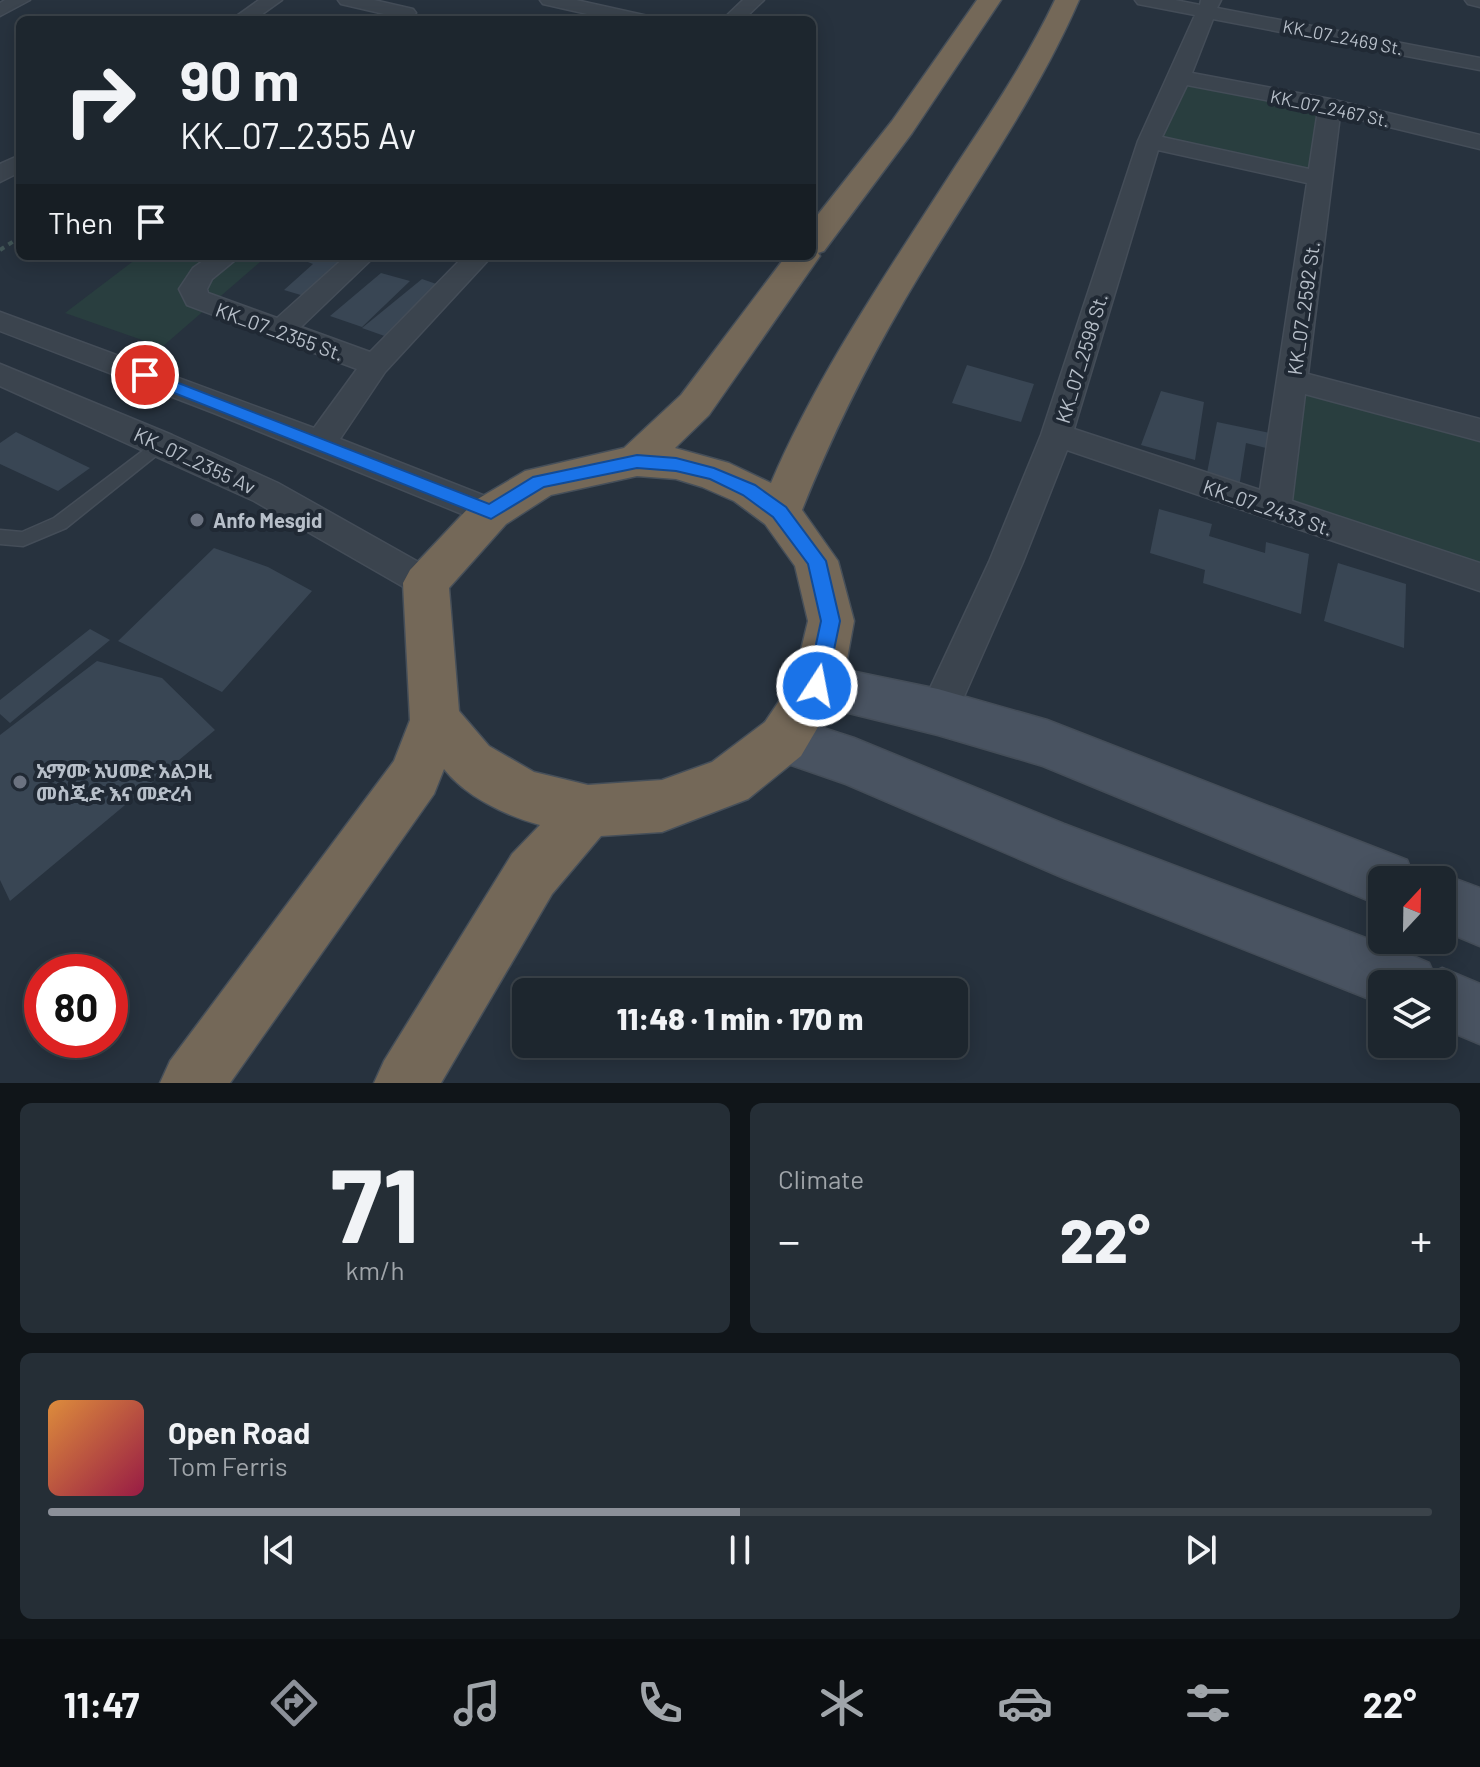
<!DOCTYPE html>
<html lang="en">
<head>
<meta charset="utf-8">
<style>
	body { margin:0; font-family:Barlow,"Noto Sans Ethiopic",sans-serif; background:#252e36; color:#f1f3f6; height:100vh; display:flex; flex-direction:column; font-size:30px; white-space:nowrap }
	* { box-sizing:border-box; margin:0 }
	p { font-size:26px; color:#a0a5aa }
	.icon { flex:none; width:44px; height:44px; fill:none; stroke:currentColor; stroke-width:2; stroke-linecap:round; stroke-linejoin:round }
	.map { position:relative; height:1083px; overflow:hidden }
	.details { display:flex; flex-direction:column; gap:20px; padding:20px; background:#101519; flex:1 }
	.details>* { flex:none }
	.hud { position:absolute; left:16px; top:16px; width:800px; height:244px; border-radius:12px; box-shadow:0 4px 20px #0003,0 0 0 2px #3b434a; background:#1d262e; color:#f1f3f6; overflow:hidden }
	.needle { width:52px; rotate:22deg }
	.buttons { position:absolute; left:1368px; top:866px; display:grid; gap:16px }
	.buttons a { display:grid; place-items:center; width:88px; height:88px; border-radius:12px; background:#1d262e; box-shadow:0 4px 20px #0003,0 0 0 2px #3b434a; font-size:40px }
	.speed { position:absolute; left:24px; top:954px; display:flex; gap:16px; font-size:40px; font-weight:700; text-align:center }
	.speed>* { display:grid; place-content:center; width:104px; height:104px; border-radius:50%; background:#1d262e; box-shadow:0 4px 20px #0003,0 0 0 2px #3b434a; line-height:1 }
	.speed .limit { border:12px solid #d22; background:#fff; color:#111 }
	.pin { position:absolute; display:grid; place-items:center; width:68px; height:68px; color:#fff; margin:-34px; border:4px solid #fff; border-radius:50%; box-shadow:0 2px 8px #0007 }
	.me { position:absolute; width:88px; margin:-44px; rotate:11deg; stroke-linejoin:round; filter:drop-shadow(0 0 6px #0008) }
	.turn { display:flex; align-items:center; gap:28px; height:168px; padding:0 32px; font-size:36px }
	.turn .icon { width:104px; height:104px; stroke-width:2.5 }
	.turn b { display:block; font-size:56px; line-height:68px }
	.then { display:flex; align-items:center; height:76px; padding:0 32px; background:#0003; gap:16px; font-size:30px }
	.big { font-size:60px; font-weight:800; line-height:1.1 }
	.details .widget { flex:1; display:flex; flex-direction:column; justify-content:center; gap:12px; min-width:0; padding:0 28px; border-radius:12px; background:#252e36 }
	.details .dial { align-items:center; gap:0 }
	.dial b { font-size:104px; line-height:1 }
	.song { display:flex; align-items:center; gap:24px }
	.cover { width:96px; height:96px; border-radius:12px; background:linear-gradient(135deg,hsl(30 70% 55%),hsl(340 70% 35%)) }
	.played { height:8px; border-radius:4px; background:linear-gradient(90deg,#8c9099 50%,#3b434a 50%) }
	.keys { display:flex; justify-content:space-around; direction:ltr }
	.heat { display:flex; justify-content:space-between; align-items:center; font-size:44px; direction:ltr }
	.details .tiles { flex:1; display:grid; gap:20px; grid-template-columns:1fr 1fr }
	.widget:last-child { grid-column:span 2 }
	.trip { position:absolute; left:512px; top:978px; width:456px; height:80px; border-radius:12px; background:#1d262e; box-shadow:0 4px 20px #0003,0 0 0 2px #3b434a; font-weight:800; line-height:80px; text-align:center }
	.tabs { display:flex; height:128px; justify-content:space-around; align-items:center; background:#0c0f12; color:#a0a5aa }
	.tabs .icon { width:56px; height:56px }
	.tabs .current { color:#8c9099 }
	.tabs b { font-size:36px; color:#f1f3f6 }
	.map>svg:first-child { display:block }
	.green { fill:#293e3f }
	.building { fill:#394654 }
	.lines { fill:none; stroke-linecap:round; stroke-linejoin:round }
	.lane-casing { stroke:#444d58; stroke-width:3 }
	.street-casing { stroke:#444d58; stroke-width:3 }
	.secondary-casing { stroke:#444d58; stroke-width:3 }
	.highway-casing { stroke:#464f59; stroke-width:3 }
	.path { stroke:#425657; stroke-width:4; stroke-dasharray:5 5; stroke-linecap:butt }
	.lane { fill:#3b444e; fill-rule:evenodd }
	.street { fill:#3b444e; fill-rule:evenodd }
	.secondary { fill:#495361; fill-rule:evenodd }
	.highway { fill:#746858; fill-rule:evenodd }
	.route { fill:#1a73e8; stroke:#114b97; stroke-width:2 }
	.worship-dot { fill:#6b7280; stroke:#202934; stroke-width:3 }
	.labels { text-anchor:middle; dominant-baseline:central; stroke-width:8; stroke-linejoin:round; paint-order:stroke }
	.far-street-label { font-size:18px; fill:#b7bfc9; stroke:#202934 }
	.street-label { font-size:20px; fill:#b7bfc9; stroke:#202934 }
	.poi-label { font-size:20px; font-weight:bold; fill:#b7bfc9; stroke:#202934; text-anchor:start }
</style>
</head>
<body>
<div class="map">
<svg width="1480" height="1083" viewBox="0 0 1480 1083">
	<rect width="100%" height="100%" fill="#27323e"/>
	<path class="green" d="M1178 77 1330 106 1322 179 1149 139Z
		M140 256H267L162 347 65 313Z
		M1293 380 1480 430V577L1274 510Z"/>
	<path class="building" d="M292 256H345L354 259 314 299 284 290 313 264Z
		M381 273 410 281 362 327 330 316Z
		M422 279 445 287 393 339 362 328Z
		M967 365 1034 384 1021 422 952 403Z
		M1161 391 1204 402 1195 460 1141 445Z
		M1217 422 1270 433 1274 450 1246 443 1239 488 1206 478Z
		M16 432 90 468 58 491 0 464V443Z
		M1159 509 1212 524 1209 536 1265 553 1266 542 1309 554 1301 614 1203 583 1205 570 1150 553Z
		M214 548 268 567 312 591 222 692 118 641Z
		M1338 563 1406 584 1404 648 1324 621Z
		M90 629 110 640 10 723 0 714V700Z
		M97 661 162 678 215 730 10 901 0 880V735Z"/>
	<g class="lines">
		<g class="lane-casing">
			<path id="lane" d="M161 437 167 439 169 443 167 447 66 528 23 546 0 544V530L22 532 54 518Z"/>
		</g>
		<g class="street-casing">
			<path id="street" d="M5 0H30L0 16V3Z
				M259 0H282L254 20H231Z
				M338 0H374L413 9 416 13 406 19 341 4Z
				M540 0H576L648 16 651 20H614L543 4Z
				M743 0H764L743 20H722Z
				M1135 0H1175L1200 5 1201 0H1221L1217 8 1480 58V70L1213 19 1192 73 1330 99 1480 135V149L1340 115 1308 374 1480 419V441L1305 394 1292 501 1480 563V591L1067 450 1023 562 952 724 938 730 924 724 919 712 989 562 1041 435 1138 141 1195 15 1138 4ZM1187 85 1318 110 1309 169 1162 137ZM1158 150 1307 183 1260 490 1074 429Z
				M1465 0H1480V7L1468 4Z
				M20 155V172L0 182V164Z
				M210 256H240L212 279 207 289 208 293 277 318 346 256H375L301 327 370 352 464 256H492L385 372 340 439 503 503 508 512 503 521 491 525 479 521 214 413 0 331V312L314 428 357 369 187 305 179 289 193 268Z
				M0 364 172 435 278 483 438 573 444 583 438 593 426 598 414 593 254 501 0 386Z"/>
		</g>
		<g class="secondary-casing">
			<path id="secondary" d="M817 664 938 689 1047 720 1407 860 1415 880H1382V906L1043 766 938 735 800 701 792 686 800 671Z
				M783 715 854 738 1064 824 1408 954 1429 963 1433 972 1442 968 1480 984V1044L1442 1028V984H1382V1004L1064 878 846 784 765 756 757 739 765 722Z
				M1442 874 1480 888V946L1442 930V880H1427Z"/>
		</g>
		<g class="highway-casing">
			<path id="highway" d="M977 0H1001L912 133 824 251 818 253 820 256 709 415 675 448 729 463 771 483C819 371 889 270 955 167 991 113 1027 59 1055 0H1079C1033 106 962 201 904 301 864 370 832 435 802 510L838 561 854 621 842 686 801 756 748 799 662 832 601 836 552 894 441 1083H374L384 1061 512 854 540 825C506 816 465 796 444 769L434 794 230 1083H160L170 1061 394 761 410 720 403 583 410 570 476 500 525 471 624 448 681 395 786 256H812V222L892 121ZM637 476 676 479 702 487 734 501 765 524 795 566 808 621 794 679 765 722 712 762 662 780 588 785 534 772 489 746 459 711 449 588 506 524 551 495Z"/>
		</g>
		<path class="path" d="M0 250 20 237"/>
		<use href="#lane" class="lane"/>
		<use href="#street" class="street"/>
		<use href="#secondary" class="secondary"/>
		<use href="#highway" class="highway"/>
	</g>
	<path class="route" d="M145 370 489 504 533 477 637 455 676 458 714 468 755 485 786 507 826 561 840 621 825 693 817 695 810 693 807 686 821 621 808 564 773 517 743 495 710 479 676 471 637 468 544 487 491 519 139 379 137 375Z"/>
	<g class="worship-dot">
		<circle cx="197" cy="520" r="8"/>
		<circle cx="20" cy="782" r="8"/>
	</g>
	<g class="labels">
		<g class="far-street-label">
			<text transform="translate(1343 37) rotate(11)">KK_07_2469 St.</text>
			<text transform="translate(1330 108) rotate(12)">KK_07_2467 St.</text>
		</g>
		<g class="street-label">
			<text transform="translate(1303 308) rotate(-82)">KK_07_2592 St.</text>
			<text transform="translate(280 331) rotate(20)">KK_07_2355 St.</text>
			<text transform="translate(1081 358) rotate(-73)">KK_07_2598 St.</text>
			<text transform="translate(195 460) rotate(25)">KK_07_2355 Av</text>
			<text transform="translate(1268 507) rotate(19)">KK_07_2433 St.</text>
		</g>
		<g class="poi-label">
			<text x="213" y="520">Anfo Mesgid</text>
			<text x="36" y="770">ኢማሙ አህመድ አልጋዚ<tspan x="36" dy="23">መስጂድ እና መድረሳ</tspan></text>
		</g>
	</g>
</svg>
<div class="buttons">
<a><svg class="needle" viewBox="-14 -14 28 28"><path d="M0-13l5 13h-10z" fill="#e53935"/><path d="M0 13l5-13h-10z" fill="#a0a5aa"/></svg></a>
<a><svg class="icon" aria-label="layers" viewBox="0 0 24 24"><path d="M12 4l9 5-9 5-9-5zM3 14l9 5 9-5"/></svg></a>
</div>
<div class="speed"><div class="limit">80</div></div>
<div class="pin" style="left:145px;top:375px;background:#d93025"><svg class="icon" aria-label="arrive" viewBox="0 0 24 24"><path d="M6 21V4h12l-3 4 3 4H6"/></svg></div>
<svg class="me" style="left:817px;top:686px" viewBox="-20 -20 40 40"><circle r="17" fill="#1a73e8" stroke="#fff" stroke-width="3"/><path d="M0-11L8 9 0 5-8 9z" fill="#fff"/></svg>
<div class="trip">11:48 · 1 min · 170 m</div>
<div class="hud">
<div class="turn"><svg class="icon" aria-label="right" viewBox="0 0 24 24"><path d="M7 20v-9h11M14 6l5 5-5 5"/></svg><div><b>90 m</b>KK_07_2355 Av</div></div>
<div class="then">Then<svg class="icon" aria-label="arrive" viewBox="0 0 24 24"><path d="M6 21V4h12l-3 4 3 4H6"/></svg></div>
</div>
</div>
<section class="details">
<div class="tiles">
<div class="widget dial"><b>71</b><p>km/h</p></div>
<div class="widget"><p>Climate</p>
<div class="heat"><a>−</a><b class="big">22°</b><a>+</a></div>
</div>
<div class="widget">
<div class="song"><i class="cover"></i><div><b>Open Road</b><p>Tom Ferris</p></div></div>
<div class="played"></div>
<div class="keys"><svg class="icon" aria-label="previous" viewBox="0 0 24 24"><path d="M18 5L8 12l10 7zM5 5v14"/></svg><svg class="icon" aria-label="pause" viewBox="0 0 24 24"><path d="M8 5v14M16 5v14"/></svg><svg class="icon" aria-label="next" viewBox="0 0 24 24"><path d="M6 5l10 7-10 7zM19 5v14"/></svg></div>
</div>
</div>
</section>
<nav class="tabs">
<b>11:47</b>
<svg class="icon current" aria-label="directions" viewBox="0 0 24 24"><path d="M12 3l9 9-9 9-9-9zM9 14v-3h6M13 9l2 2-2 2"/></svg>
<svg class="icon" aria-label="music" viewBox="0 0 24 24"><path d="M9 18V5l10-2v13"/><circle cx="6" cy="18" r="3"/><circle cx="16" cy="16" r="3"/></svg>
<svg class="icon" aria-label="phone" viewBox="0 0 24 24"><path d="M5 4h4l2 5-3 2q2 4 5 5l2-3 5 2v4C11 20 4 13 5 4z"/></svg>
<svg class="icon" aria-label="climate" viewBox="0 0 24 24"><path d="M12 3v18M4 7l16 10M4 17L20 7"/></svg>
<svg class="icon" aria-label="car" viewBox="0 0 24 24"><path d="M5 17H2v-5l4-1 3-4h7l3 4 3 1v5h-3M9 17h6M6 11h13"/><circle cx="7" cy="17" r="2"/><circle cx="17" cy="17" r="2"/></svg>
<svg class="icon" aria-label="filters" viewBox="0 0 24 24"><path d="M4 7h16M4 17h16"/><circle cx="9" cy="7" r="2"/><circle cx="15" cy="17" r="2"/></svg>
<b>22°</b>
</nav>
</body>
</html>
